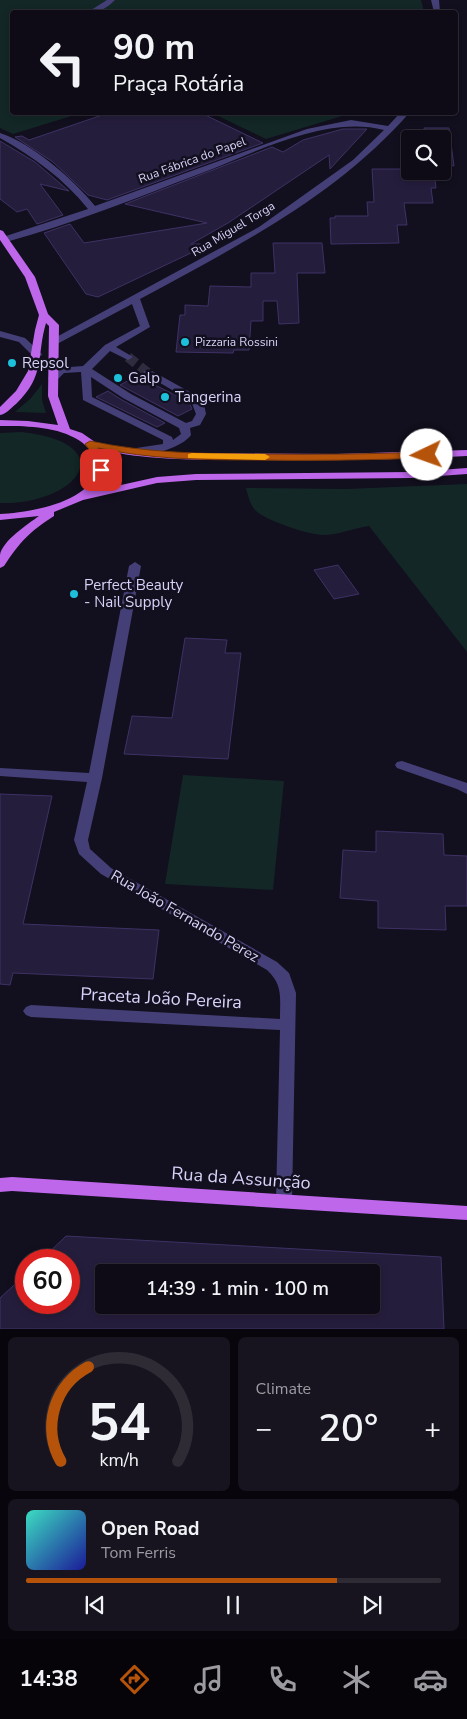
<!DOCTYPE html>
<html lang="en">
<head>
<meta charset="utf-8">
<style>
	body { margin:0; font-family:"Nunito Sans",sans-serif; background:#17141f; color:#f1f3f6; height:100vh; display:flex; flex-direction:column; font-size:19px; white-space:nowrap }
	* { box-sizing:border-box; margin:0 }
	p { font-size:16px; color:#9b9ba1 }
	.icon { flex:none; width:28px; height:28px; fill:none; stroke:currentColor; stroke-width:2; stroke-linecap:round; stroke-linejoin:round }
	.map { position:relative; height:1329px; overflow:hidden }
	.side { display:flex; flex-direction:column; gap:8px; padding:8px; background:#08060c; flex:1 }
	.side>* { flex:none }
	.banner { position:absolute; left:10px; top:10px; width:448px; height:105px; border-radius:5px; box-shadow:0 2px 8px #0003,0 0 0 1px #2e2b35; background:#0e0b16; color:#f1f3f6; overflow:hidden }
	.buttons { position:absolute; left:401px; top:130px; display:grid; gap:10px }
	.buttons a { display:grid; place-items:center; width:50px; height:50px; border-radius:5px; background:#0e0b16; box-shadow:0 2px 8px #0003,0 0 0 1px #2e2b35; font-size:25px }
	.speed { position:absolute; left:15px; top:1249px; display:flex; gap:10px; font-size:25px; font-weight:700; text-align:center }
	.speed>* { display:grid; place-content:center; width:65px; height:65px; border-radius:50%; background:#0e0b16; box-shadow:0 2px 8px #0003,0 0 0 1px #2e2b35; line-height:1 }
	.speed .limit { border:8px solid #d22; background:#fff; color:#111 }
	.pin { position:absolute; display:grid; place-items:center; width:42px; height:42px; color:#fff; margin:-21px; border-radius:10px; box-shadow:0 2px 8px #0006 }
	.me { position:absolute; width:55px; margin:-28px; rotate:267deg; stroke-linejoin:round; filter:drop-shadow(0 0 4px #0008) }
	.turn { display:flex; align-items:center; gap:18px; height:105px; padding:0 20px; font-size:22px }
	.turn .icon { width:65px; height:65px; stroke-width:2.5 }
	.turn b { display:block; font-size:35px; line-height:42px }
	.big { font-size:38px; font-weight:600; line-height:1.1 }
	.side .card { flex:1; display:flex; flex-direction:column; justify-content:center; gap:8px; min-width:0; padding:0 18px; border-radius:8px; background:#17141f }
	.side .dial { align-items:center; gap:0 }
	.dial svg { height:130px; overflow:visible; fill:none; stroke:#2e2b35; stroke-width:7; stroke-linecap:round; text-anchor:middle }
	.dial text { fill:#f1f3f6; stroke:none }
	.song { display:flex; align-items:center; gap:15px }
	.cover { width:60px; height:60px; border-radius:8px; background:linear-gradient(135deg,hsl(170 70% 55%),hsl(240 70% 35%)) }
	.played { height:5px; border-radius:2px; background:linear-gradient(90deg,#b45309 75%,#2e2b35 75%) }
	.keys { display:flex; justify-content:space-around; direction:ltr }
	.heat { display:flex; justify-content:space-between; align-items:center; font-size:28px; direction:ltr }
	.side .tiles { flex:1; display:grid; gap:8px; grid-template-columns:1fr 1fr }
	.card:last-child { grid-column:span 2 }
	.trip { position:absolute; left:95px; top:1264px; width:285px; height:50px; border-radius:5px; background:#0e0b16; box-shadow:0 2px 8px #0003,0 0 0 1px #2e2b35; font-weight:600; line-height:50px; text-align:center }
	.tabs { display:flex; height:80px; justify-content:space-around; align-items:center; background:#060409; color:#9b9ba1 }
	.tabs .icon { width:35px; height:35px }
	.tabs .selected { color:#b45309 }
	.tabs b { font-size:22px; color:#f1f3f6 }
	.map>svg:first-child { display:block }
	.green { fill:#132727 }
	.building { fill:#251d3c; stroke:#3e3265; fill-rule:evenodd }
	.lines { fill:none; stroke-linecap:round; stroke-linejoin:round }
	.minor-tunnel { stroke:#302c3f; stroke-width:10; stroke-dasharray:10 5; stroke-linecap:butt }
	.minor { fill:#444077; fill-rule:evenodd }
	.major { fill:#be67eb; fill-rule:evenodd }
	.route { fill:#b45309; stroke:#753606 }
	.slow { fill:#f59e0b }
	.poi-dot { fill:#1dc0da; stroke:#120f1e; stroke-width:2 }
	.labels { text-anchor:middle; dominant-baseline:central; stroke-width:5; stroke-linejoin:round; paint-order:stroke }
	.far-street-label { font-size:12px; fill:#d8d2f9; stroke:#120f1e }
	.far-poi-label { font-size:12px; fill:#d8d2f9; stroke:#120f1e; text-anchor:start }
	.poi-label { font-size:15px; fill:#d8d2f9; stroke:#120f1e; text-anchor:start }
	.street-label { font-size:15px; fill:#d8d2f9; stroke:#120f1e }
	.near-street-label { font-size:18px; fill:#d8d2f9; stroke:#120f1e }
</style>
</head>
<body>
<div class="map">
<svg width="467" height="1329" viewBox="0 0 467 1329">
	<rect width="100%" height="100%" fill="#120f1e"/>
	<path class="green" d="M0 0H421L424 12H12V112L81 113 13 134 0 128Z
		M212 113H352L266 139Z
		M42 384V400L46 413 15 412 31 398Z
		M22 432C124 444 77 505 0 503V433Z
		M467 484V652L369 526C354 528 338 535 323 535 309 535 264 520 255 510 250 504 248 496 246 488L346 489Z
		M183 775 284 781 273 890 165 884Z"/>
	<path class="building" d="M111 112H199L263 143 107 200 88 195 53 162 15 137 22 136 29 140Z
		M424 128H449L454 166 449 165V169H442V139H426Z
		M343 129H367L330 169 329 155 228 223 191 244H210L98 297 86 294 44 233 70 224 84 243 207 223 125 204 272 147 283 152 303 140Z
		M0 141 35 162 69 191 40 184 63 215 37 224 27 209 17 212 0 199Z
		M406 147H410V171H434L436 188H431L433 203H404L407 225H397L399 243 331 244 330 218H335V216H368L367 202H374L372 169H407Z
		M273 243H322L325 273H297L299 323 279 324 277 301H263V321H251L249 350H234L233 353 176 352 180 315H185V305L208 306 210 286 251 287V273H275Z
		M137 376 189 402 192 409 178 416 120 385Z
		M108 391 122 400 165 423 157 427 96 397Z
		M338 565 359 594 334 599 314 570Z
		M185 638 227 640 225 653H241L228 759 124 754 132 716 172 718Z
		M0 794 52 796 23 924 159 930 153 979 13 973 10 985 0 984Z
		M376 831 443 834 444 855 467 856V906H445L446 930 378 928V901L340 898 343 850 376 852Z
		M66 1236 441 1257 444 1329H0V1298L26 1274V1302H69V1260H41ZM104 1272H371V1305H104Z"/>
	<g class="lines">
		<path class="minor-tunnel" d="M128 357 148 373"/>
		<path class="minor" d="M107 0H115C107 8 99 13 88 12Z
			M431 0H439L440 12H434Z
			M401 112H410C337 196 236 247 140 299L150 327 116 347 133 357 128 360 110 351 92 369 131 394 186 423 192 421 196 414 191 401 143 373 144 371H152L199 397 204 404 206 414 200 425 190 428 191 435C180 450 141 459 123 454L122 452 123 450 163 444V440L83 400 81 372 64 373 57 380H49L48 378 57 368 83 366 105 345 140 326 132 304 57 344H51V340L259 227 353 160 384 130C326 115 256 152 202 173 138 197 73 224 6 242L3 241V237L88 209C64 179 34 157 0 138V133C32 143 74 180 95 206L307 129 351 120 388 126ZM91 377 123 398 179 428 181 434 173 440 172 437 92 397Z
			M0 331 25 338 42 354 41 356H33L19 342 0 337Z
			M135 562 141 566 102 778 88 840 90 849 111 868 277 962 289 973 296 993 292 1201 290 1206 284 1208 278 1206 276 1201 280 1030 31 1017 26 1015 23 1011 26 1007 31 1005 280 1019C280 997 283 985 267 970L101 874 79 854 74 840 87 782 0 776V768L89 773 129 566Z
			M402 761 467 783V794L457 789 397 768 395 765 397 762Z"/>
		<path class="major" d="M0 230 3 231 35 277 48 314 59 325 58 396 70 429 82 433 95 442 131 449 173 453 336 454 467 450V456C397 460 327 461 257 460 205 460 152 461 101 450 111 464 105 479 94 491L157 477 196 474 411 472 467 468V474L411 478 196 480 157 483 83 500 54 512V516C29 532 20 542 4 566L0 568C0 564 0 559 0 555 2 541 28 524 39 516L0 520V514C27 513 100 502 95 463 93 451 86 444 75 438 53 426 24 426 0 426V420L28 421 58 425 48 396 49 326 46 323C36 357 46 375 16 404 11 408 6 414 0 415V407L16 391 28 371 35 330 39 315 25 277 0 240Z
			M12 1177 467 1206V1220L12 1191 0 1192V1178Z"/>
	</g>
	<path class="route" d="M90 441C146 453 203 454 260 454 316 455 372 454 427 452L432 455 427 458C369 460 311 461 253 460 201 460 149 459 98 448L104 456 106 470 101 473 96 470 94 456 85 444Z"/>
	<path class="slow" d="M192 453 265 454 270 457 265 460 188 458V454Z"/>
	<g class="poi-dot">
		<circle cx="185" cy="342" r="5"/>
		<circle cx="12" cy="363" r="5"/>
		<circle cx="118" cy="378" r="5"/>
		<circle cx="165" cy="397" r="5"/>
		<circle cx="74" cy="594" r="5"/>
	</g>
	<g class="labels">
		<g class="far-street-label">
			<text transform="translate(192 160) rotate(-20)">Rua Fábrica do Papel</text>
			<text transform="translate(233 229) rotate(-31)">Rua Miguel Torga</text>
		</g>
		<g class="far-poi-label">
			<text x="195" y="342">Pizzaria Rossini</text>
		</g>
		<g class="poi-label">
			<text x="22" y="363">Repsol</text>
			<text x="128" y="378">Galp</text>
			<text x="175" y="397">Tangerina</text>
			<text x="84" y="585">Perfect Beauty<tspan x="84" dy="17">- Nail Supply</tspan></text>
		</g>
		<g class="street-label">
			<text transform="translate(185 916) rotate(30)">Rua João Fernando Perez</text>
		</g>
		<g class="near-street-label">
			<text transform="translate(161 998) rotate(3)">Praceta João Pereira</text>
			<text transform="translate(241 1178) rotate(4)">Rua da Assunção</text>
		</g>
	</g>
</svg>
<div class="buttons">
<a><svg class="icon" aria-label="search" viewBox="0 0 24 24"><circle cx="10" cy="10" r="6"/><path d="M15 15l6 6"/></svg></a>
</div>
<div class="speed"><div class="limit">60</div></div>
<div class="pin" style="left:101px;top:470px;background:#d93025"><svg class="icon" aria-label="arrive" viewBox="0 0 24 24"><path d="M6 21V4h12l-3 4 3 4H6"/></svg></div>
<svg class="me" style="left:427px;top:455px" viewBox="-20 -20 40 40"><circle r="19" fill="#fff"/><path d="M0-13L10 11 0 6-10 11z" fill="#b45309"/></svg>
<div class="trip">14:39 · 1 min · 100 m</div>
<div class="banner">
<div class="turn"><svg class="icon" aria-label="left" viewBox="0 0 24 24"><path d="M17 20v-9H6M10 6l-5 5 5 5"/></svg><div><b>90 m</b>Praça Rotária</div></div>
</div>
</div>
<section class="side">
<div class="tiles">
<div class="card dial"><svg viewBox="0 0 100 80">
<path d="M14 69A42 42 0 1 1 86 69"/>
<path d="M14 69A42 42 0 0 1 31 11" stroke="#b45309"/>
<text x="50" y="56" font-size="32" font-weight="700">54</text>
<text x="50" y="72" font-size="11">km/h</text>
</svg></div>
<div class="card"><p>Climate</p>
<div class="heat"><a>−</a><b class="big">20°</b><a>+</a></div>
</div>
<div class="card">
<div class="song"><i class="cover"></i><div><b>Open Road</b><p>Tom Ferris</p></div></div>
<div class="played"></div>
<div class="keys"><svg class="icon" aria-label="previous" viewBox="0 0 24 24"><path d="M18 5L8 12l10 7zM5 5v14"/></svg><svg class="icon" aria-label="pause" viewBox="0 0 24 24"><path d="M8 5v14M16 5v14"/></svg><svg class="icon" aria-label="next" viewBox="0 0 24 24"><path d="M6 5l10 7-10 7zM19 5v14"/></svg></div>
</div>
</div>
</section>
<nav class="tabs">
<b>14:38</b>
<svg class="icon selected" aria-label="directions" viewBox="0 0 24 24"><path d="M12 3l9 9-9 9-9-9zM9 14v-3h6M13 9l2 2-2 2"/></svg>
<svg class="icon" aria-label="music" viewBox="0 0 24 24"><path d="M9 18V5l10-2v13"/><circle cx="6" cy="18" r="3"/><circle cx="16" cy="16" r="3"/></svg>
<svg class="icon" aria-label="phone" viewBox="0 0 24 24"><path d="M5 4h4l2 5-3 2q2 4 5 5l2-3 5 2v4C11 20 4 13 5 4z"/></svg>
<svg class="icon" aria-label="climate" viewBox="0 0 24 24"><path d="M12 3v18M4 7l16 10M4 17L20 7"/></svg>
<svg class="icon" aria-label="car" viewBox="0 0 24 24"><path d="M5 17H2v-5l4-1 3-4h7l3 4 3 1v5h-3M9 17h6M6 11h13"/><circle cx="7" cy="17" r="2"/><circle cx="17" cy="17" r="2"/></svg>
</nav>
</body>
</html>
